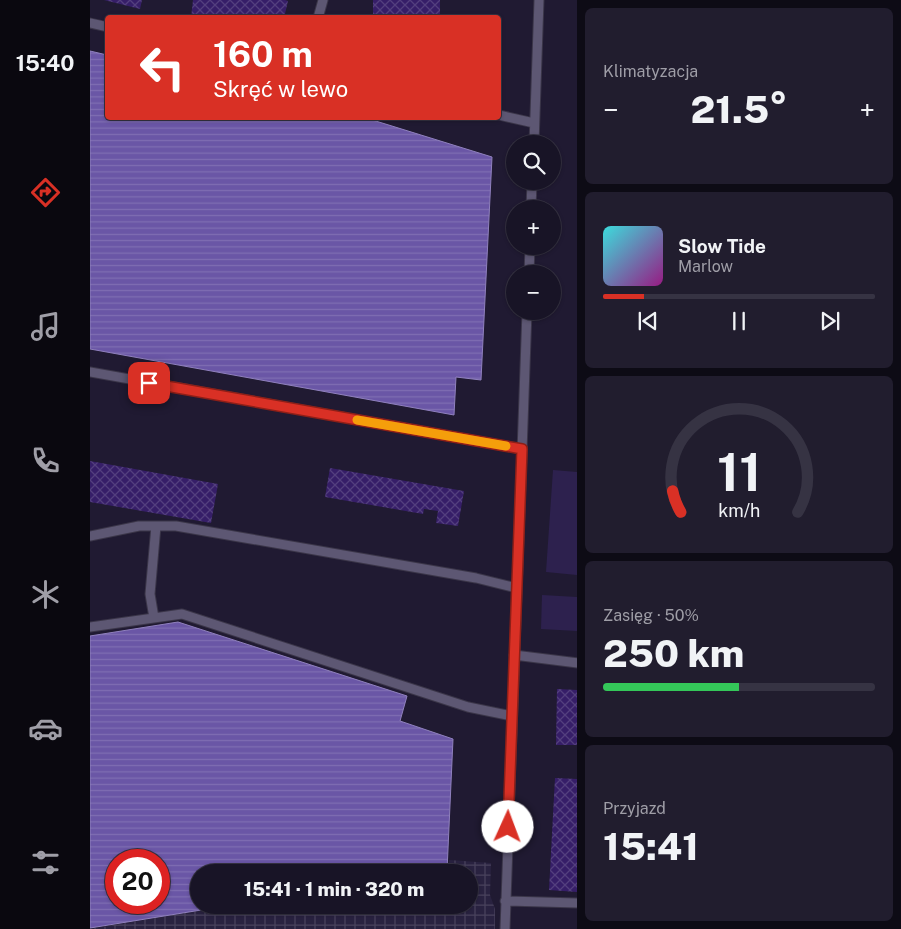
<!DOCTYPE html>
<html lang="pl">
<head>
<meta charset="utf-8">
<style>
	body { margin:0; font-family:"Public Sans",sans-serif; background:#211d2e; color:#f1f3f6; height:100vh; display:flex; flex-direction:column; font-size:19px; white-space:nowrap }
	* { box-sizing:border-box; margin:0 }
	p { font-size:16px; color:#9f9ea7 }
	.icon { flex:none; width:28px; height:28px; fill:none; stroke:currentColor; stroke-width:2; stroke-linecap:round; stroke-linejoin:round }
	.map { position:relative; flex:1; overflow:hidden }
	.sheet { display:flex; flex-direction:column; gap:8px; padding:8px; background:#0d0b15; width:324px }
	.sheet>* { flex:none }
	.guide { position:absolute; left:15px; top:15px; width:396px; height:105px; border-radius:5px; box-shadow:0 1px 4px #0004,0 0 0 1px #363343; background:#d93025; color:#fff; overflow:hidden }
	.fabs { position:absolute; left:416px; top:135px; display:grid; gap:10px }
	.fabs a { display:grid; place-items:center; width:55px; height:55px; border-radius:50%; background:#181426; box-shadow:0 1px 4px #0004,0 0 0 1px #363343; font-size:25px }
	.speed { position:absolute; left:15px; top:849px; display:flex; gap:10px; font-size:25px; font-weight:700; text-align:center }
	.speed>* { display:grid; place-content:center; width:65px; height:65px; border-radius:50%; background:#181426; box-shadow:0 1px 4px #0004,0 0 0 1px #363343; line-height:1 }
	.speed .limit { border:8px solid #d22; background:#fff; color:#111 }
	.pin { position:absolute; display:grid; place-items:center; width:42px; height:42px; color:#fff; margin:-21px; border-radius:10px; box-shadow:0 2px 8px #0006 }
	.me { position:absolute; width:55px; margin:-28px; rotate:2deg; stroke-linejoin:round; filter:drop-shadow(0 0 4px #0008) }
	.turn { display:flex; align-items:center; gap:18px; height:105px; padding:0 25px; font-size:22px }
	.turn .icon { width:65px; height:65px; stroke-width:2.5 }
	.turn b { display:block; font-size:35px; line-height:42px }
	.big { font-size:38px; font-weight:800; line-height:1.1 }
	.sheet .tile { flex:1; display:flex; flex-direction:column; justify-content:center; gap:8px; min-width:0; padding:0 18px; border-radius:8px; background:#211d2e }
	.sheet .dial { align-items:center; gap:0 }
	.dial svg { height:130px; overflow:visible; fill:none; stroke:#363343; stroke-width:7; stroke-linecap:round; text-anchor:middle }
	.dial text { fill:#f1f3f6; stroke:none }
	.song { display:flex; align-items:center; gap:15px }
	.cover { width:60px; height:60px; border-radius:8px; background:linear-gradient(135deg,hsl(180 70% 55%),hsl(310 70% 35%)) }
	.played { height:5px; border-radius:2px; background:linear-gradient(90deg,#d93025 15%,#363343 15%) }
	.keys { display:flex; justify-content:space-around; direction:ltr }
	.heat { display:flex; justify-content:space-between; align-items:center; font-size:28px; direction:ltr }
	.charge { height:8px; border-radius:4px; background:linear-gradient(90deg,#34c759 50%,#363343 0) }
	.trip { position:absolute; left:100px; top:864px; width:288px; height:50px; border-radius:25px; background:#181426; box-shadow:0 1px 4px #0004,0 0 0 1px #363343; font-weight:800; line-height:50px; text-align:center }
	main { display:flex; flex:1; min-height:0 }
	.tab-bar { display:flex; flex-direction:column; width:90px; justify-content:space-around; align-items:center; background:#0a080f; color:#9f9ea7 }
	.tab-bar .icon { width:35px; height:35px }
	.tab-bar .selected { color:#d93025 }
	.tab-bar b { font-size:22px; color:#f1f3f6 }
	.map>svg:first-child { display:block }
	.industrial { fill:url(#industrial-grid) }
	.green { fill:#2d214e }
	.water { fill:url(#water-rules); stroke:#9081be; fill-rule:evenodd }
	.building { fill:url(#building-cross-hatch) }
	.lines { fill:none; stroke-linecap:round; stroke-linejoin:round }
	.lane-casing { stroke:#3b3649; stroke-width:11 }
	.lane { stroke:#5d5773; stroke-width:9 }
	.route-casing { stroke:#8d1f18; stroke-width:12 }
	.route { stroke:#d93025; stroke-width:9 }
	.slow { stroke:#f59e0b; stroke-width:9 }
</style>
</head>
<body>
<main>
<nav class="tab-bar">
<b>15:40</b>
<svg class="icon selected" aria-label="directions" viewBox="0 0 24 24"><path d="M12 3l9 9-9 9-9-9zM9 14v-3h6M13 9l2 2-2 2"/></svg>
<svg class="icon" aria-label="music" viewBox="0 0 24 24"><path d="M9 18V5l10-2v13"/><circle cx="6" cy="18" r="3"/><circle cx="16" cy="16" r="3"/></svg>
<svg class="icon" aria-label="phone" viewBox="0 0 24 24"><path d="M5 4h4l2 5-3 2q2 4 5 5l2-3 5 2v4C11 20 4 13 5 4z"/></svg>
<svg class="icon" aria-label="climate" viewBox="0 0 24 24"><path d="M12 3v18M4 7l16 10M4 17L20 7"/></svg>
<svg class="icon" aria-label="car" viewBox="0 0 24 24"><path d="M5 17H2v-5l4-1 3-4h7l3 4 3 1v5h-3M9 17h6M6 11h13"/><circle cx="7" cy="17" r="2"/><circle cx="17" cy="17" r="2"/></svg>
<svg class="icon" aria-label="filters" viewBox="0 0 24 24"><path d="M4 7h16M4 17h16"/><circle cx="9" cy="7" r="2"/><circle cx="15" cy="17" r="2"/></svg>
</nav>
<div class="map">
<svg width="488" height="929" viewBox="0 0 488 929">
	<defs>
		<pattern id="industrial-grid" width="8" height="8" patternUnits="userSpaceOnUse" patternTransform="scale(1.25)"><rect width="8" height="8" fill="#292240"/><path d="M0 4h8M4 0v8" fill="none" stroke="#48425c"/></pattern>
		<pattern id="water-rules" width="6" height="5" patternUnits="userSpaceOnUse" patternTransform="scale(1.25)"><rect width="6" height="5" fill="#6a56a6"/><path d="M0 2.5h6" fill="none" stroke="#7f6eb3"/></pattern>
		<pattern id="building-cross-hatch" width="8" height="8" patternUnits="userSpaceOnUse" patternTransform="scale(1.25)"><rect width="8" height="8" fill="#361e68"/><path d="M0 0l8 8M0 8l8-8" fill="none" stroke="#533f7e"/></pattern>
	</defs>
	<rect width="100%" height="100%" fill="#201a32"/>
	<path class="industrial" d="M359 860 401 863 400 895 405 909V929H0L142 905H379V872H347L358 871Z"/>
	<path class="green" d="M463 470 487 472V575L456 572Z
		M452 595 487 597V631L451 629Z"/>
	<path class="water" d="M0 51 17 55 18 118H276L402 157 391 380 366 377 364 415 0 349Z
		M88 622 317 696 310 721 363 739 357 871 109 872V905H142L0 928V636ZM26 860H69V902H26Z"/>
	<path class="building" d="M14 0H52L50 9Z
		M103 0H195L198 1 194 18H101Z
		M283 0H350V18H283Z
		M0 461 128 484 121 523 0 502Z
		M240 468 374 491 368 526 346 523 348 511 334 509 333 514 235 497Z
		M467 689 488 690V745H466Z
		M465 778 488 779V892L459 890Z"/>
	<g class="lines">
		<g class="lane-casing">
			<path id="lane" d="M228 18 233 0
				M0 23 18 27
				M409 115 444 123
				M444 144 449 0
				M441 209 442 181
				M439 274 440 246
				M0 372 432 449
				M0 536 49 526H86L386 578 427 588
				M64 618 60 594 66 526
				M0 627 92 614 378 707 422 716
				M424 655 488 663
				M415 901 488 903
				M415 929 437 311"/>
		</g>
		<use href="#lane" class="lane"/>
	</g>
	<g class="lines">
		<g class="route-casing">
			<path id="route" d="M59 383 432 449 418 827"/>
		</g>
		<use href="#route" class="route"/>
		<path class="slow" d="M267 420 416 446"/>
	</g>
</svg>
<div class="fabs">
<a><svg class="icon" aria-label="search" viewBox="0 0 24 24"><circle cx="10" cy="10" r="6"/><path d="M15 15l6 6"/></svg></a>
<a>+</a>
<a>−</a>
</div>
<div class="speed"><div class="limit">20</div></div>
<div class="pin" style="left:59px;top:383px;background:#d93025"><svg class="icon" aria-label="arrive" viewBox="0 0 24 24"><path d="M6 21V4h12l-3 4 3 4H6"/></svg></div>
<svg class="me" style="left:418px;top:827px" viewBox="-20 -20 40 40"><circle r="19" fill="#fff"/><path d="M0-13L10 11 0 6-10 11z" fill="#d93025"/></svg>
<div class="trip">15:41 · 1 min · 320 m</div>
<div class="guide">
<div class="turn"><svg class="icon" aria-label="left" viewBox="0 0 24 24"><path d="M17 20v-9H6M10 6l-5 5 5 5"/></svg><div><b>160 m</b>Skręć w lewo</div></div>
</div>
</div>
<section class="sheet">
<div class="tile"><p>Klimatyzacja</p>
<div class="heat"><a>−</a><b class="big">21.5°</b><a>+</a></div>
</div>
<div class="tile">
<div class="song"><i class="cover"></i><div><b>Slow Tide</b><p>Marlow</p></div></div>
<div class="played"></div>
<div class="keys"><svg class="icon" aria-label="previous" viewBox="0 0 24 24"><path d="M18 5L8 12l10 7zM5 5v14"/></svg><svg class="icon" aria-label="pause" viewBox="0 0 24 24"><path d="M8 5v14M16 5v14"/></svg><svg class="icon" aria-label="next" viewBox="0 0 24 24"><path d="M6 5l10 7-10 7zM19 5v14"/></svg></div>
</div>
<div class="tile dial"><svg viewBox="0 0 100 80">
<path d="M14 69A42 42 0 1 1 86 69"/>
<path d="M14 69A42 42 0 0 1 9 56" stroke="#d93025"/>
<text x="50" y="56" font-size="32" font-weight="700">11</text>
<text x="50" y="72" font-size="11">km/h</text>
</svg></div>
<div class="tile"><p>Zasięg · 50%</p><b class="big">250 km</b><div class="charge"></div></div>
<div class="tile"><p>Przyjazd</p><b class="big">15:41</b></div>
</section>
</main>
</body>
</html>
